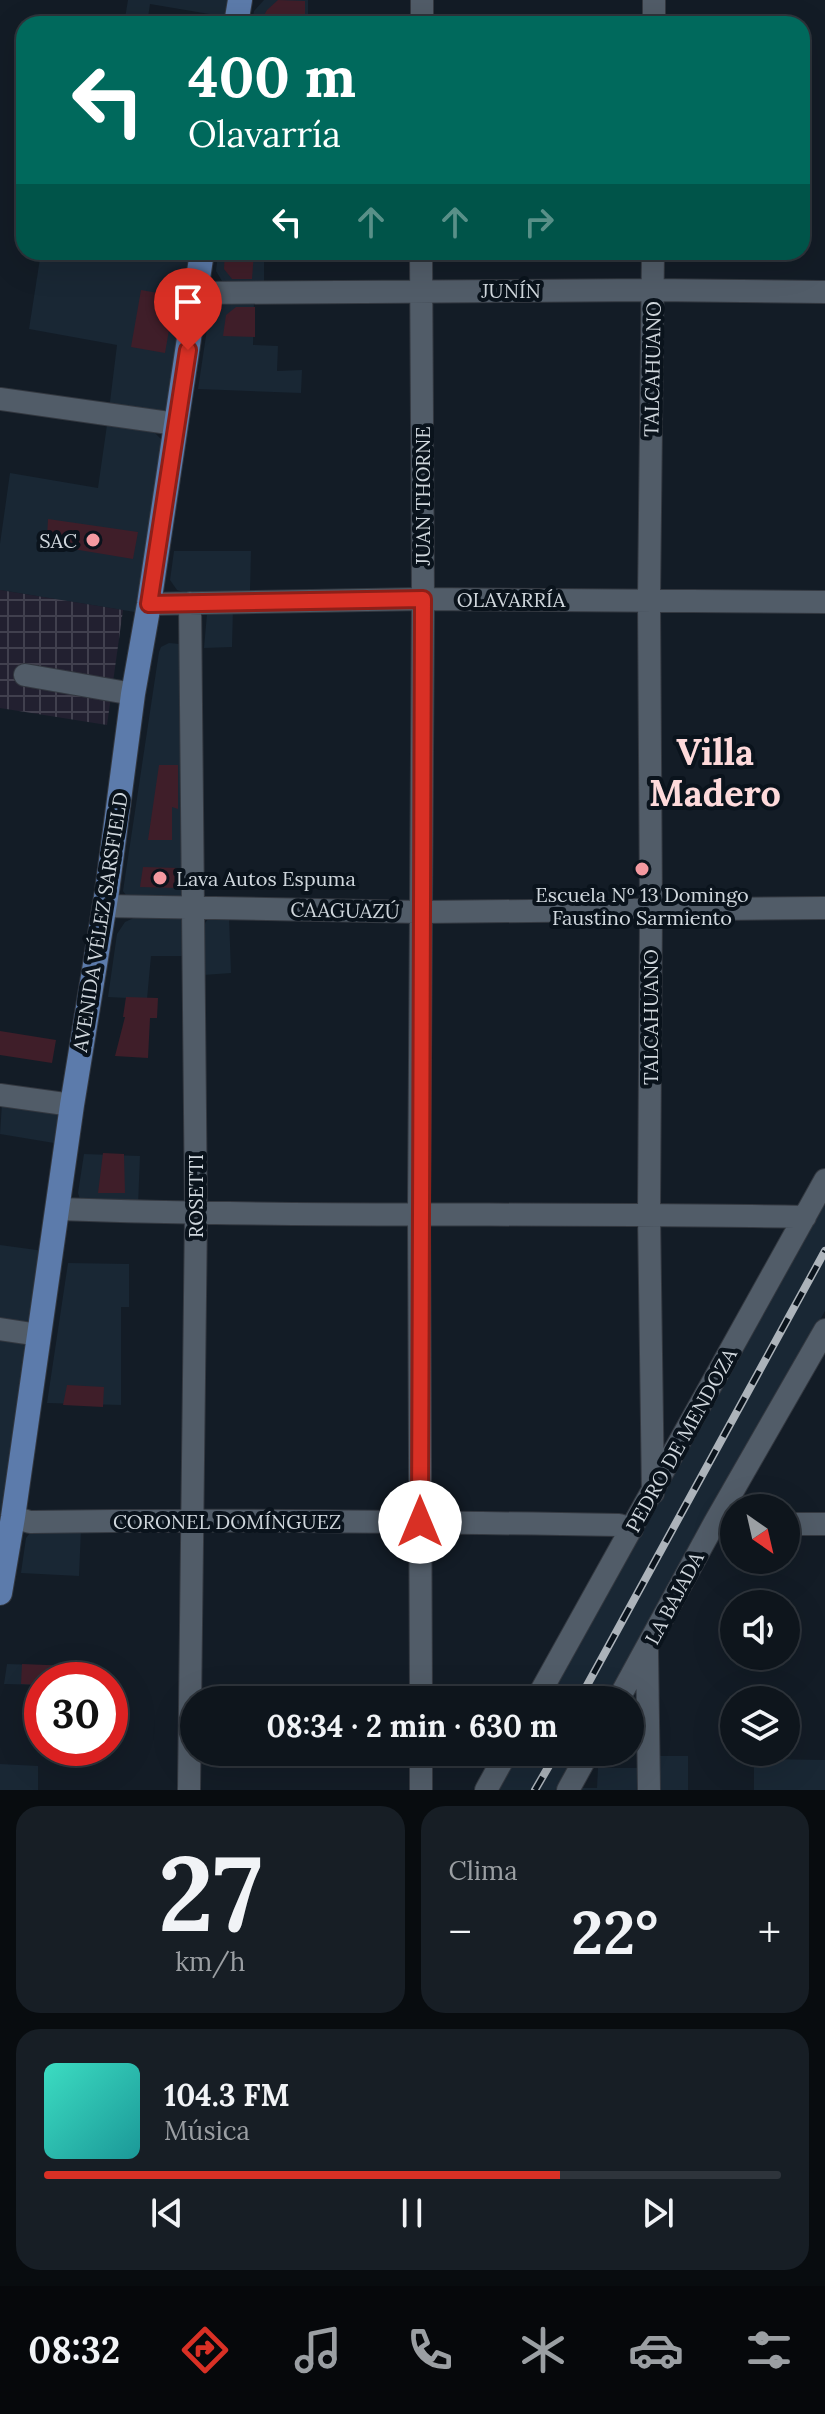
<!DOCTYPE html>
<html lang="es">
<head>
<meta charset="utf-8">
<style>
	body { margin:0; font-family:Lora,serif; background:#171e25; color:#f1f3f6; height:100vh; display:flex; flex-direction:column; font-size:30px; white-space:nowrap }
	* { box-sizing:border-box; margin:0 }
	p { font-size:26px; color:#9b9fa3 }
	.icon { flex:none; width:44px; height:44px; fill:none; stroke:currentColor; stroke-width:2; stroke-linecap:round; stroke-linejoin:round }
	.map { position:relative; height:1790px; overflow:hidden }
	.drawer { display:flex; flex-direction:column; gap:16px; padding:16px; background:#080c0f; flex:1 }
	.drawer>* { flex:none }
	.guide { position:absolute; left:16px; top:16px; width:794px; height:244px; border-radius:24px; box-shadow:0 8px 32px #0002,0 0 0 2px #2e343b; background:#00695c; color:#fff; overflow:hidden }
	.needle { width:52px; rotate:146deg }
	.tools { position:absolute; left:720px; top:1494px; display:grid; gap:16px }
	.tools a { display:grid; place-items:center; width:80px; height:80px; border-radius:50%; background:#0e151c; box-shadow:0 8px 32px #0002,0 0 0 2px #2e343b; font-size:40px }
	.speed { position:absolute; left:24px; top:1662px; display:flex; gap:16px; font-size:40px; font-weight:700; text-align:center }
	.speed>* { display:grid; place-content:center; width:104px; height:104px; border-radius:50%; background:#0e151c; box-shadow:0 8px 32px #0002,0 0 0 2px #2e343b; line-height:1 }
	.speed .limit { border:12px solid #d22; background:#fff; color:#111 }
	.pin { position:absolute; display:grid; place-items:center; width:68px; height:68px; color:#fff; margin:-82px -34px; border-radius:50% 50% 50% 0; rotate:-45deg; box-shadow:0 0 8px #0007 }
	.pin .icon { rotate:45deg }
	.me { position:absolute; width:88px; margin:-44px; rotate:0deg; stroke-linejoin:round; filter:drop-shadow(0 0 6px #0008) }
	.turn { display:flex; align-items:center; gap:28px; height:168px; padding:0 40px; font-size:36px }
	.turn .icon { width:104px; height:104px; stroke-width:2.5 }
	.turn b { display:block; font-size:56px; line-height:68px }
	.lanes { display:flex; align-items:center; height:76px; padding:0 40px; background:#0003; justify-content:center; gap:40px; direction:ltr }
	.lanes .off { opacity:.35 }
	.big { font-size:60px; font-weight:700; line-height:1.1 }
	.drawer .widget { flex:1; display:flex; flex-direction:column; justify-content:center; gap:12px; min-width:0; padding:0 28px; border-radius:24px; background:#171e25 }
	.drawer .dial { align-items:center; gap:0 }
	.dial b { font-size:104px; line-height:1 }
	.song { display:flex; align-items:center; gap:24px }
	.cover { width:96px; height:96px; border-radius:12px; background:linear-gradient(135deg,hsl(170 70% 55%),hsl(180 70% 35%)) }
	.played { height:8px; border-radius:4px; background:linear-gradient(90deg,#d93025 70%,#2e343b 70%) }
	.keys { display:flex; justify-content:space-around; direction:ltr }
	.heat { display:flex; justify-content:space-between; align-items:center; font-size:44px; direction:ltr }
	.drawer .tiles { flex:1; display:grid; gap:16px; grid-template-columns:1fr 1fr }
	.widget:last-child { grid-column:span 2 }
	.trip { position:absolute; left:180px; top:1686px; width:464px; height:80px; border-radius:40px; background:#0e151c; box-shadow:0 8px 32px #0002,0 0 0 2px #2e343b; font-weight:700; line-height:80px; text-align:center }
	.menu { display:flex; height:128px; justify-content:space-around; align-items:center; background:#06080b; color:#9b9fa3 }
	.menu .icon { width:56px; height:56px }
	.menu .selected { color:#d93025 }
	.menu b { font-size:36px; color:#f1f3f6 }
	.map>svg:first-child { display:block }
	.built { fill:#192734 }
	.industrial { fill:url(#industrial-grid) }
	.building { fill:#3f1e29 }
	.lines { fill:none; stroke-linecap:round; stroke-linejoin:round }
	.minor-casing { stroke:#333840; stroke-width:24 }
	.major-casing { stroke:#333840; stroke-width:26 }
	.minor { stroke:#515c68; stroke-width:22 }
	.major { stroke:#5c7bab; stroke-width:24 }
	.rail-casing { stroke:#acb3ba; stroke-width:8 }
	.rail { stroke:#0a131c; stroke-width:5; stroke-dasharray:15; stroke-linecap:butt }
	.route-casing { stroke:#8d1f18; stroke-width:20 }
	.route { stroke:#d93025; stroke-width:14 }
	.poi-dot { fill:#f49aa1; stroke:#0a131c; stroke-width:3 }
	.labels { text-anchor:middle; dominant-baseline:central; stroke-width:8; stroke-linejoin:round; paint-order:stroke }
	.street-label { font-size:20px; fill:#d0d7dd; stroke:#0a131c }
	.poi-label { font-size:20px; fill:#d0d7dd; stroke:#0a131c; text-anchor:end }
	.town-label { font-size:36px; font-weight:bold; fill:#fedadb; stroke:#0a131c }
</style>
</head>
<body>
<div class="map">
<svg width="825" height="1790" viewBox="0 0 825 1790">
	<defs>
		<pattern id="industrial-grid" width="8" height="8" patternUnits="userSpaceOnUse" patternTransform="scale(2)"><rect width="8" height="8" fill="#222030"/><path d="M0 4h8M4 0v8" fill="none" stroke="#41404e"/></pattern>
	</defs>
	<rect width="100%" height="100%" fill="#131c26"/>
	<path class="built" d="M128 0H230L227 17 150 4 147 24H124Z
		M264 0H308V24H252L254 11Z
		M41 252H192L166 414 109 410 117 345 29 329Z
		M218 252H264V286L227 285 222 281 216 271Z
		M254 301 253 345 278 346 277 371 302 370 301 393 198 389 209 316 212 310 222 303Z
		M107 425 154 432 163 441 141 613 0 590V544L10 473 98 488Z
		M174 551H251L250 591 183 592 177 590 170 580Z
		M233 608 232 647 204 648 207 614 213 610Z
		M169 643 180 644 186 887 181 899 128 898 123 891 159 652 161 647Z
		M138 916 179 918 183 921 185 956H151L147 999 108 997 117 934 125 922Z
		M229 916 231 973 203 975 201 929 208 919Z
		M2 1103 54 1111 60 1115V1144L0 1134Z
		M84 1154 140 1156 138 1206 80 1199 78 1193Z
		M825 1198V1311L610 1700H547Z
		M0 1245 44 1251 30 1323 0 1322Z
		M68 1263 129 1264V1307H121V1405L47 1403Z
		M0 1338 20 1342 27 1348 0 1543Z
		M33 1529H81L79 1576 21 1573 26 1538Z
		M7 1664 99 1667V1680H42V1685L4 1684Z
		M518 1752H582L561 1790H497Z
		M658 1756H688V1790H658Z
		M754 1759 825 1760V1790H754Z
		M0 1764 38 1766V1790H0Z
		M598 1768H646L645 1790H573L574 1788H597Z"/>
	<path class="industrial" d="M0 590 123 610 107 725 0 708Z"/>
	<path class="building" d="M278 0 305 1V24H259L267 10Z
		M225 252H254L252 279H232L224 269Z
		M141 290 175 296 165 353 131 347Z
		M236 307H255V337L223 336 226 315Z
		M48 519 138 532 133 559 55 546 47 538Z
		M159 765H178V809L172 807V840H148Z
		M143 867 179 868 177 888 140 887Z
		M126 997 158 998 157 1018H150L148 1058 115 1056 125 1017H123Z
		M0 1031 56 1040 52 1063 0 1055Z
		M103 1153 124 1154 125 1193H98Z
		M67 1385 104 1387 103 1407 63 1405Z
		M22 1664 71 1666V1680H42V1685L21 1684Z"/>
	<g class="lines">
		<g class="minor-casing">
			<path id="minor" d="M422 24V0
				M654 24V0
				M421 252 423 599 419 1214 421 1700
				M197 293 653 290 825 292
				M0 399 176 424
				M149 604 423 599 825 602
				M25 675 133 694
				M105 906 421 912 825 908
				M0 1095 72 1105
				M59 1209C307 1218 556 1212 805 1217
				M0 1329 39 1335
				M653 1493 649 1214 651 909 649 600 653 252
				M13 1517 30 1522C227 1519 423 1522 619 1525L632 1529
				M786 1524H825
				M647 1651 649 1790
				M536 1700 825 1180
				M618 1700 715 1522 825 1330
				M421 1752V1790
				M189 1790 196 1214 190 603
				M486 1790 507 1752
				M568 1790 589 1752"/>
		</g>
		<g class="major-casing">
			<path id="major" d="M236 24 240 0
				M0 1593 13 1517 72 1105 107 891 133 694 149 604 202 252"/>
		</g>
		<use href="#minor" class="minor"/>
		<use href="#major" class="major"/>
		<g class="rail-casing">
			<path id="rail" d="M579 1700 825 1251
				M535 1790 557 1752"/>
		</g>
		<use href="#rail" class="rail"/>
	</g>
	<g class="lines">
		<g class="route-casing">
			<path id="route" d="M188 350 149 604 423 599 420 1522"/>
		</g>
		<use href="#route" class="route"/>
	</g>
	<g class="poi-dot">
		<circle cx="93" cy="540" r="8"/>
		<circle cx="642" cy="869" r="8"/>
		<circle cx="160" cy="878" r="8"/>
	</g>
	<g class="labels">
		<g class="street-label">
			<text x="511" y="290">JUNÍN</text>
			<text transform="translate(652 369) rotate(-89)">TALCAHUANO</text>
			<text transform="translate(422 496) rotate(-90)">JUAN THORNE</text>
			<text x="511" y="599">OLAVARRÍA</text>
			<text transform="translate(345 910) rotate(1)">CAAGUAZÚ</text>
			<text transform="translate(100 922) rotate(-81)">AVENIDA VÉLEZ SARSFIELD</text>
			<text transform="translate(650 1017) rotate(-90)">TALCAHUANO</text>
			<text transform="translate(195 1196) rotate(-90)">ROSETTI</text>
			<text transform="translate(681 1440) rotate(-61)">PEDRO DE MENDOZA</text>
			<text x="227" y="1521">CORONEL DOMÍNGUEZ</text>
			<text transform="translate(674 1598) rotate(-62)">LA BAJADA</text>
		</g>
		<g class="poi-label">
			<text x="77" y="540">SAC</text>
			<text x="176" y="878" text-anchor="start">Lava Autos Espuma</text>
			<text x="642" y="894" text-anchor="middle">Escuela Nº 13 Domingo<tspan x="642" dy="23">Faustino Sarmiento</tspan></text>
		</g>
		<g class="town-label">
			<text x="715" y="752">Villa<tspan x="715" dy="41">Madero</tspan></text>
		</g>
	</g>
</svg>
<div class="tools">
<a><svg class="needle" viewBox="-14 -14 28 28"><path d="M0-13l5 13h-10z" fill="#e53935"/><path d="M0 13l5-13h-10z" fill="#9b9fa3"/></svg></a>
<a><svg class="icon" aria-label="sound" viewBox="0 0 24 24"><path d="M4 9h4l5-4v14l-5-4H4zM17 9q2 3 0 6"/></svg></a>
<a><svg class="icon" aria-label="layers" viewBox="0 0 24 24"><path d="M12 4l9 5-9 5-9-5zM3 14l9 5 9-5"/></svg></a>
</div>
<div class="speed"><div class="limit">30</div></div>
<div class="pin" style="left:188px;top:350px;background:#d93025"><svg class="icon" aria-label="arrive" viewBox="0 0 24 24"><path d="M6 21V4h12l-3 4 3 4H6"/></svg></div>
<svg class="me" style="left:420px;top:1522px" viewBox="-20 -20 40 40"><circle r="19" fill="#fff"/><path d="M0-13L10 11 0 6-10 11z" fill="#d93025"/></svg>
<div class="trip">08:34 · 2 min · 630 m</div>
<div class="guide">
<div class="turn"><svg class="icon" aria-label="left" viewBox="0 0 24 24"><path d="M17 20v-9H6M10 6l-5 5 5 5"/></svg><div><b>400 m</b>Olavarría</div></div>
<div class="lanes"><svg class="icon" aria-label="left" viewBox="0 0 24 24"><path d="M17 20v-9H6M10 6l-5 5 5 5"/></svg><svg class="icon off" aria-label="ahead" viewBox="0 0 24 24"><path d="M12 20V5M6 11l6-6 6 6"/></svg><svg class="icon off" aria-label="ahead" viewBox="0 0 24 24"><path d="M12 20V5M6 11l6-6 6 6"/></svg><svg class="icon off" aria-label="right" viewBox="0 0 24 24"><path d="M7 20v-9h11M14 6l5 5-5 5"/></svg></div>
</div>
</div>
<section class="drawer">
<div class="tiles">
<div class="widget dial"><b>27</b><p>km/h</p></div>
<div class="widget"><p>Clima</p>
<div class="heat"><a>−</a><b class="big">22°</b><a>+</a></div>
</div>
<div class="widget">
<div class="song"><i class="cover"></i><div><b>104.3 FM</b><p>Música</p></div></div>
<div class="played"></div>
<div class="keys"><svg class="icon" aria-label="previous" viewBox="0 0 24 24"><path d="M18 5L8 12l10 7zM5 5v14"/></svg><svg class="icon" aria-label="pause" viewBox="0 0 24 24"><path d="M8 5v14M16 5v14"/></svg><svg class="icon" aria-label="next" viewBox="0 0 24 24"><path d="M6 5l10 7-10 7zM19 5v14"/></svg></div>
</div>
</div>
</section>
<nav class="menu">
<b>08:32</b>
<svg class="icon selected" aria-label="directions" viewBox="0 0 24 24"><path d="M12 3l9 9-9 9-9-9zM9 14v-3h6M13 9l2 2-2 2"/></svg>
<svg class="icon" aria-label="music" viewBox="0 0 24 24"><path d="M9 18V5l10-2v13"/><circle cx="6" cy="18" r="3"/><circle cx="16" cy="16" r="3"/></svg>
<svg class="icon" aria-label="phone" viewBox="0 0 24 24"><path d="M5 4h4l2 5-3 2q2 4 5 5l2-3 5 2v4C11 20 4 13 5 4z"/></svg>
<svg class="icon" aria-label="climate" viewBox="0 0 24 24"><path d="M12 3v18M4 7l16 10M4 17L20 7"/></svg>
<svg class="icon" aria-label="car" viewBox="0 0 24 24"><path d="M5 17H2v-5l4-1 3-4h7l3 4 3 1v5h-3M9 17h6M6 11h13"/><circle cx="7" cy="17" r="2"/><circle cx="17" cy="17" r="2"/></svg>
<svg class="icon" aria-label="filters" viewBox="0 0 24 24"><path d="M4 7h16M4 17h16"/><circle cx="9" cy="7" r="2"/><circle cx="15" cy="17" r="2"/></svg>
</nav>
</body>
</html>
